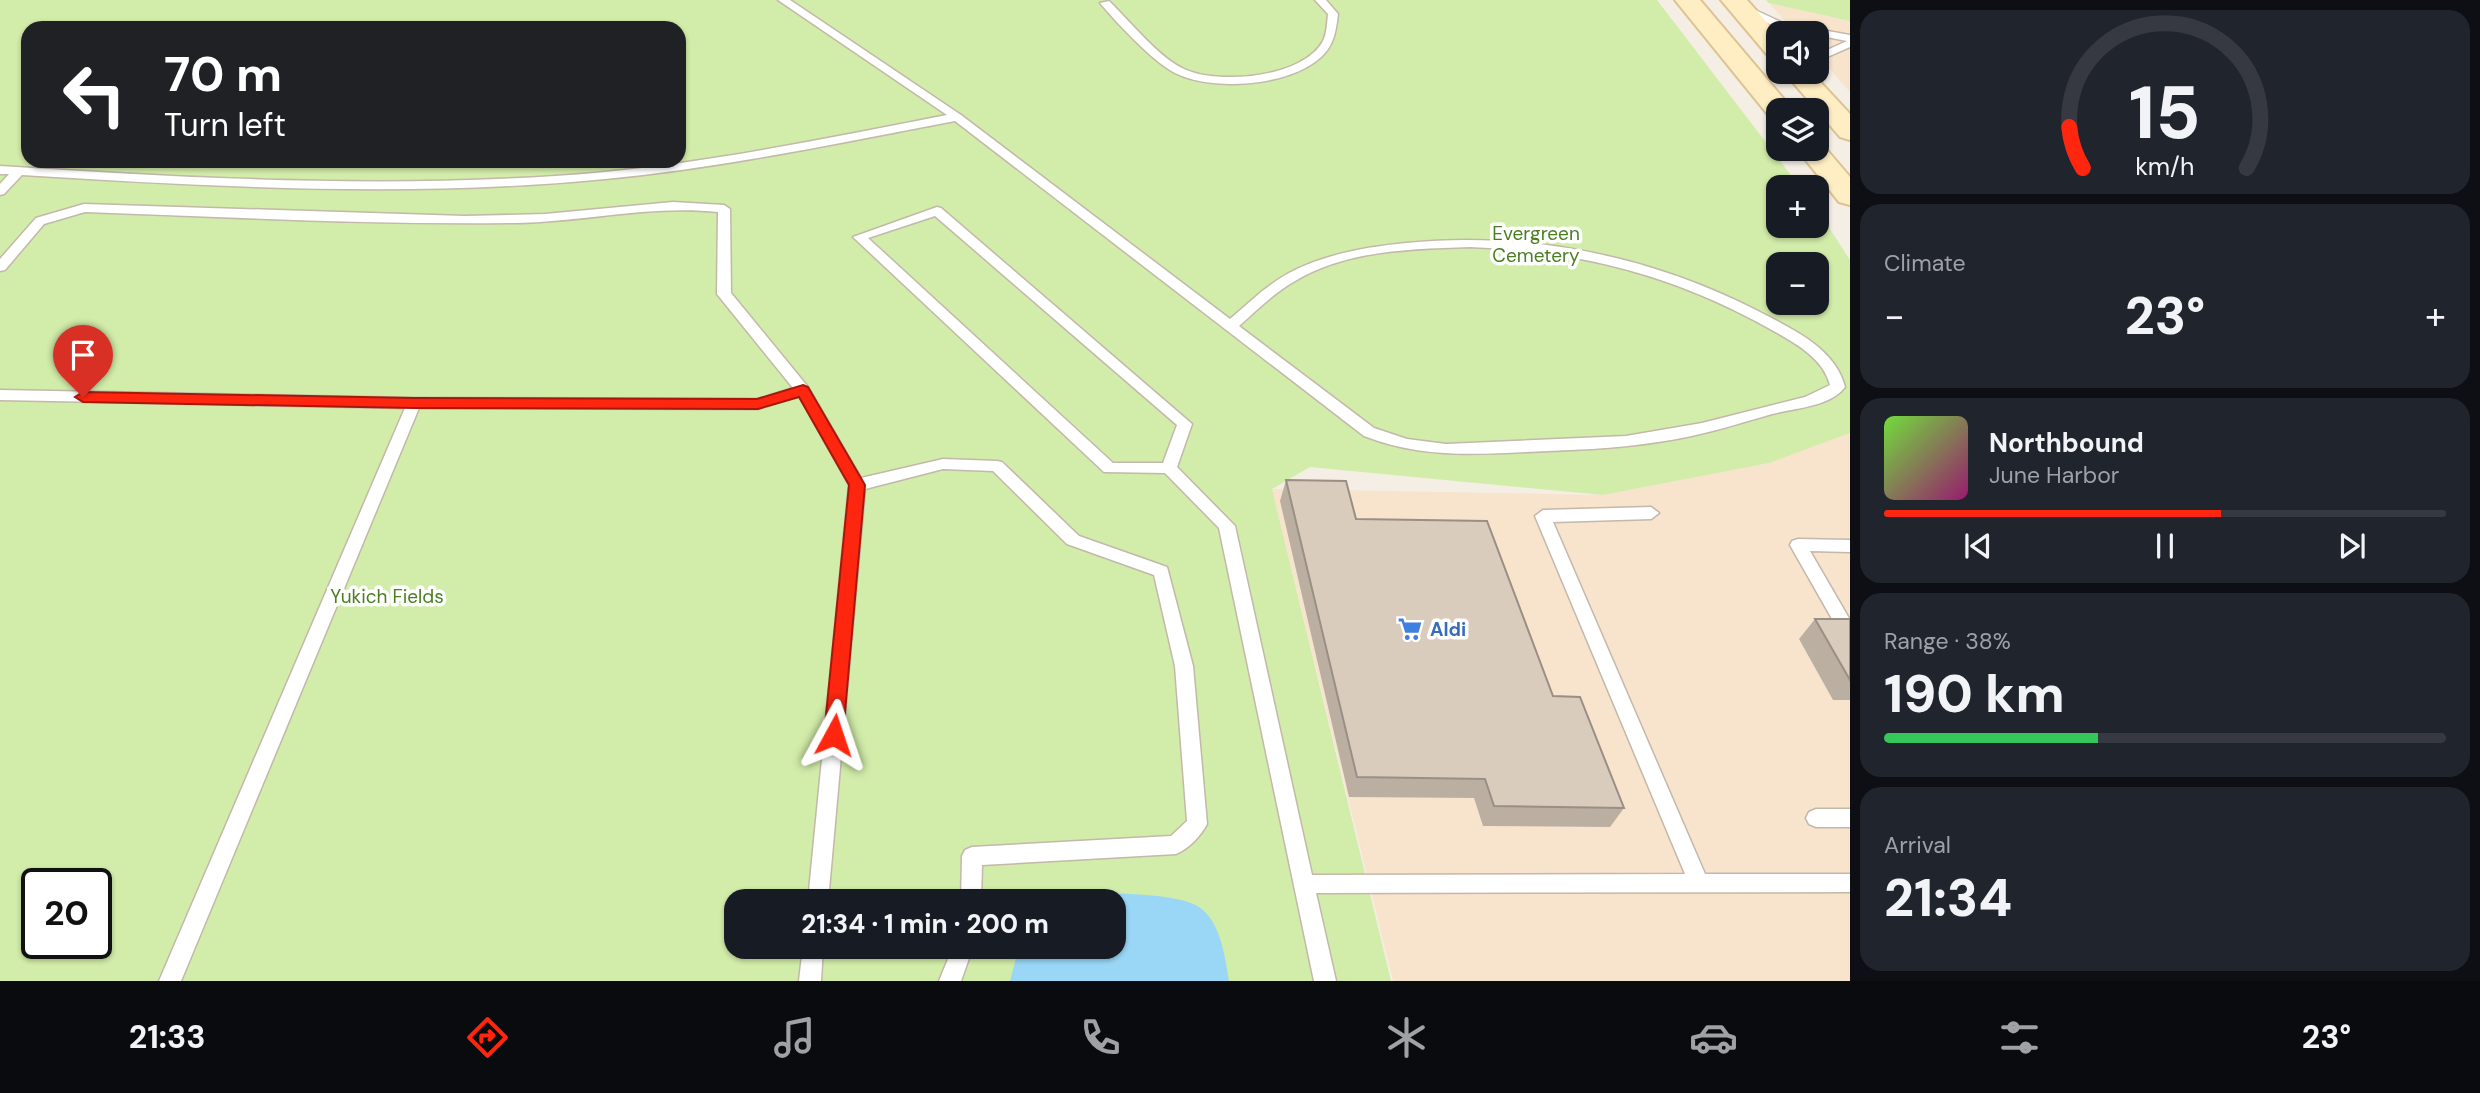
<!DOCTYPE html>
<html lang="en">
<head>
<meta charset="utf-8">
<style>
	body { margin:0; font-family:"DM Sans",sans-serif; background:#20242c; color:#f1f3f6; height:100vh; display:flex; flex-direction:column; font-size:26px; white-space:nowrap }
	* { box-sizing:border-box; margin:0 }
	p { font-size:23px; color:#9ea1a6 }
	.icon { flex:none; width:38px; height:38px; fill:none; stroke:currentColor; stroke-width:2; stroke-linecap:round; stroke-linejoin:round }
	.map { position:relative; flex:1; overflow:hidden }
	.details { display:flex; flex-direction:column; gap:10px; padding:10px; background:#0d0f14; width:630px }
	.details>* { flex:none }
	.hud { position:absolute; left:21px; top:21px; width:665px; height:147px; border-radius:21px; box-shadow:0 2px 5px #0004; background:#202124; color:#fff; overflow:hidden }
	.buttons { position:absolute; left:1766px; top:21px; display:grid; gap:14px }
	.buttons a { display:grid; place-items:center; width:63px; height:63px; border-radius:14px; background:#171b24; box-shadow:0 2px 5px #0004; font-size:35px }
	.speed { position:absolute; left:21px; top:868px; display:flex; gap:14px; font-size:35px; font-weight:700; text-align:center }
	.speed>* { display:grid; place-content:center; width:91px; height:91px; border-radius:50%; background:#171b24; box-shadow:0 2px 5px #0004; line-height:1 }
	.speed .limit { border:4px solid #111; border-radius:10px; background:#fff; color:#111 }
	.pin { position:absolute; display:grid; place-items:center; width:60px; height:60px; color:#fff; margin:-72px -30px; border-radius:50% 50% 50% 0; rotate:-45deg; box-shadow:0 0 7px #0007 }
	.pin .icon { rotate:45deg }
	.me { position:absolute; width:77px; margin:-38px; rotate:5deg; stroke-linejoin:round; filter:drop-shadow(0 0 5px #0008) }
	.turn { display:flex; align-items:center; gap:24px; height:147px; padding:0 28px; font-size:32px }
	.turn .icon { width:91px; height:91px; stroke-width:2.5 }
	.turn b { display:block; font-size:49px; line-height:60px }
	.big { font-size:52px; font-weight:800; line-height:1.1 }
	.details .card { flex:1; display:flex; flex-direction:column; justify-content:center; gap:10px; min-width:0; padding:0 24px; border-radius:21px; background:#20242c }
	.details .dial { align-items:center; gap:0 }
	.dial svg { height:182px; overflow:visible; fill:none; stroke:#363941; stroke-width:7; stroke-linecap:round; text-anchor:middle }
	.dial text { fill:#f1f3f6; stroke:none }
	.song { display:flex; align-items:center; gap:21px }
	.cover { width:84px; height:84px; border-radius:10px; background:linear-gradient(135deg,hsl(100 70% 55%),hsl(320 70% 35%)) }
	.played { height:7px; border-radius:4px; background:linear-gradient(90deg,#ff2610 60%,#363941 60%) }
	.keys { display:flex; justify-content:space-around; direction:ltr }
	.heat { display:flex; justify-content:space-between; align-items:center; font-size:38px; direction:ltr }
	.charge { height:10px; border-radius:5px; background:linear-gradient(90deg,#34c759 38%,#363941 0) }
	.trip { position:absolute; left:724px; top:889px; width:402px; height:70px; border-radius:21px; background:#171b24; box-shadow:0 2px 5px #0004; font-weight:800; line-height:70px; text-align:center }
	.tab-bar { display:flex; height:112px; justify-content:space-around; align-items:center; background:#090b0e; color:#9ea1a6 }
	.tab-bar .icon { width:49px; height:49px }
	.tab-bar .on { color:#ff2610 }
	.tab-bar b { font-size:32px; color:#f1f3f6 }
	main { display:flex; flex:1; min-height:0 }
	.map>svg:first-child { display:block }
	.commercial { fill:#f8e3cd }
	.green { fill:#d2eca9; fill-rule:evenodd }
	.water { fill:#9ad7f7 }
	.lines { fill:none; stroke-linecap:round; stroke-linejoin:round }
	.service-casing { stroke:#c3b8a9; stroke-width:3 }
	.secondary-casing { stroke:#dcc391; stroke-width:4 }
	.service { fill:#fff; fill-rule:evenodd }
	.secondary { fill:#ffedc3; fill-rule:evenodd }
	.wall { fill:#bbafa2 }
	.building { fill:#daccbc; stroke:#998f84; stroke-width:2 }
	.route { fill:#ff2610; stroke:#a6190a; stroke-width:2 }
	.labels { text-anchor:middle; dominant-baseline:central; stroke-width:7; stroke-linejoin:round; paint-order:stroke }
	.park-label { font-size:19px; fill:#4a7e21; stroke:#fff }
	.shop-label { font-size:19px; font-weight:bold; fill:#366cbe; stroke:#fff; text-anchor:start }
</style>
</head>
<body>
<main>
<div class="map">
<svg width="1850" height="981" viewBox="0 0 1850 981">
	<rect width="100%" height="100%" fill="#f4eee4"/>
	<path class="commercial" d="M1769 3 1850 21V92L1817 55 1816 33H1796Z
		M1850 433V981H1393L1272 489 1603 495 1769 463Z"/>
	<path class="green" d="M0 0H1657L1800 187H1778V226H1816L1817 209 1850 260V433L1769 463 1603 495 1310 467 1272 489 1391 981H0ZM28 28H679V161H28ZM1778 264H1816V303H1778ZM37 884H96V943H37ZM737 901H1115V947H737Z
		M1766 0H1850V21L1769 3Z"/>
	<path class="water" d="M1065 892C1096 894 1175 891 1199 907 1221 922 1225 957 1229 981H1010L1019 947H1115V901H1040Z"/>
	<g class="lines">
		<g class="service-casing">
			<path id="service" d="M778 0H790L961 115 1230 319C1249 303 1267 285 1289 273 1325 254 1366 247 1406 243 1527 231 1648 255 1756 310 1790 328 1835 347 1845 387 1830 407 1795 408 1772 414 1734 425 1697 437 1658 442 1615 449 1570 450 1526 452 1469 455 1417 457 1364 436L955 121C839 143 722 168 605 179 411 198 215 187 22 175L4 194 0 195V184L9 174H0V166C185 178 370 188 555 176 687 168 817 140 947 115ZM1470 247C1580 251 1674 275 1770 329 1793 342 1823 357 1830 385L1805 397 1702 423 1626 436 1446 444 1407 439 1374 428 1239 326C1257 310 1274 293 1295 281 1347 250 1411 249 1470 247Z
				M1315 0H1326L1338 14C1336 31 1334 46 1320 58 1289 86 1212 92 1175 73 1153 62 1116 22 1100 3L1109 1C1130 21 1158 57 1184 69 1218 85 1303 78 1323 41 1327 33 1327 23 1328 14Z
				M1742 4 1783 23 1850 35V47L1816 62V55L1847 41 1776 27 1738 9V5Z
				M673 202 724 205 730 209 731 293 808 387 861 478 943 459 997 461 1002 462 1079 536 1167 567 1193 666 1207 824C1201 836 1188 849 1176 854L982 865 981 901H961L962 856 965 850 972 847 1171 836 1187 821 1175 666 1154 575 1067 544 993 471 943 469 865 489 828 901H808L849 485 799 396 758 409 419 408 181 981H159L405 408 0 400V390L414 398 758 399 793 388 717 294 718 212C650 205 584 222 516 223 372 225 228 217 85 212L44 224 5 270 0 271V259L36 218 84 204 465 216 545 214Z
				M937 207 941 208 1192 424 1177 467 1235 526 1312 875 1685 874 1535 516 1543 510 1651 507 1659 513 1651 519 1553 522 1705 874H1850V892L1316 893 1336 981H1314L1219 528 1165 473 1104 472 853 237ZM935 216 1177 425 1163 463H1113L868 238Z
				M1798 539 1850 540V552L1810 551 1850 620V642L1844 640 1790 545 1792 541Z
				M1816 809H1850V827H1816L1809 824 1806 818 1809 812Z
				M803 947H823L821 981H799Z
				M953 947H973L961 981H939Z"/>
		</g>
		<g class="secondary-casing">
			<path id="secondary" d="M1675 0H1700L1793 110H1778V118L1769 116Z
				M1721 0H1747L1778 35V59L1769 57Z
				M1784 72H1811L1850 114V140L1840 137Z
				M1816 142 1821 143 1850 177V205L1839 202 1797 149H1816Z"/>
		</g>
		<use href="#service" class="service"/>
		<use href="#secondary" class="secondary"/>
	</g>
	<path class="wall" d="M1286 480 1356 519 1624 808 1610 827 1483 826 1474 798 1349 797 1280 501Z
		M1815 619H1850V700H1833L1799 639Z"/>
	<path class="building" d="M1286 480 1346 481 1356 519 1487 521 1553 696 1580 697 1624 808 1494 806 1485 779 1357 777Z
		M1815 619H1850V680Z"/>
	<path class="route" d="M803 385 808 387 865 485 843 735 840 740H827L824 735 849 485 799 397 758 409 414 408 83 402 75 397 83 392 414 398 757 399Z"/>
	<defs>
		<g id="supermarket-bare" transform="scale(1.89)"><path d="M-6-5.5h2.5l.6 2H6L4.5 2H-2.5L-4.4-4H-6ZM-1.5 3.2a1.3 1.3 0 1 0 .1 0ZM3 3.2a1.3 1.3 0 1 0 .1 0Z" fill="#3f7fe0" stroke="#fff" stroke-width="2.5" paint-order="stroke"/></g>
	</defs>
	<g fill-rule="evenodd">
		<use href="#supermarket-bare" x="1410" y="629"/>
	</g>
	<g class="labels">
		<g class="park-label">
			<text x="1536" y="233">Evergreen<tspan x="1536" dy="22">Cemetery</tspan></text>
			<text x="387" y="596">Yukich Fields</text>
		</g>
		<g class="shop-label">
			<text x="1430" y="629">Aldi</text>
		</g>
	</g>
</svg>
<div class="buttons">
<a><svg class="icon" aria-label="sound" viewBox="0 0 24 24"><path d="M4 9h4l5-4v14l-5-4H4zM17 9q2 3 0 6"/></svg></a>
<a><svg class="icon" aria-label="layers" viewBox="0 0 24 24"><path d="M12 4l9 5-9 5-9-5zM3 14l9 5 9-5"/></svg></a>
<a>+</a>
<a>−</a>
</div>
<div class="speed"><div class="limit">20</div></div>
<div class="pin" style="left:83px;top:397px;background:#d93025"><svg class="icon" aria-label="arrive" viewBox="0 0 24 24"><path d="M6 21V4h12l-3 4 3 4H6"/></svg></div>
<svg class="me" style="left:834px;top:735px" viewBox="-20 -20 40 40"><path d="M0-17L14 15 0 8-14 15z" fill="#ff2610" stroke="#fff" stroke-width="4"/></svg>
<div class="trip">21:34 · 1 min · 200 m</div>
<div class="hud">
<div class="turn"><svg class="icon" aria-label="left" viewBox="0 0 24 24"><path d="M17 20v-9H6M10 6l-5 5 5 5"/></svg><div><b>70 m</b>Turn left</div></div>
</div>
</div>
<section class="details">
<div class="card dial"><svg viewBox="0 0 100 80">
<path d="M14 69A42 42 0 1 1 86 69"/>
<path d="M14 69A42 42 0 0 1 8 51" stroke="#ff2610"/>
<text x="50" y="56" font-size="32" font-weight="700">15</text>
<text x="50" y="72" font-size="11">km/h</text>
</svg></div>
<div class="card"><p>Climate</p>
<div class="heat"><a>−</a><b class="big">23°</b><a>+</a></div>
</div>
<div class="card">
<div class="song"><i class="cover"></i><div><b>Northbound</b><p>June Harbor</p></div></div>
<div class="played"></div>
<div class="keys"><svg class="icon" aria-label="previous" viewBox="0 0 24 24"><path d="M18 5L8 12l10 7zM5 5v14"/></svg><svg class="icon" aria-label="pause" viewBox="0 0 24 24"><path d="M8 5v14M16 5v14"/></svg><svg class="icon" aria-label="next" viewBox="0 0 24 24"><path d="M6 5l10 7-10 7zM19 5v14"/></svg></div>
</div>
<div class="card"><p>Range · 38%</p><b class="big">190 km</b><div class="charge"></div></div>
<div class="card"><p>Arrival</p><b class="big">21:34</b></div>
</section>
</main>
<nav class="tab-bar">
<b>21:33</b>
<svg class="icon on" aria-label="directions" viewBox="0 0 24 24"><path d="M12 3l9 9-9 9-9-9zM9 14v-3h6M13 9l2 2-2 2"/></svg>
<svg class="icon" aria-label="music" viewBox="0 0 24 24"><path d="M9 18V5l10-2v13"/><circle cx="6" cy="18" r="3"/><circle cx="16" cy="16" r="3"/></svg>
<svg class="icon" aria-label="phone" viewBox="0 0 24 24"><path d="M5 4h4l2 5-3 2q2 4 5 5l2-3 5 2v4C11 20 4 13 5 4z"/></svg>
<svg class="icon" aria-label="climate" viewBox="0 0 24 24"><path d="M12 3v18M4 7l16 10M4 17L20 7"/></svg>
<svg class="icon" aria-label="car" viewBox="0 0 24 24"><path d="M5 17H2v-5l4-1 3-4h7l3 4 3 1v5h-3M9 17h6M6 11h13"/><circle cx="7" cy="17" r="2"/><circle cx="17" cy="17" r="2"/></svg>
<svg class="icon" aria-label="filters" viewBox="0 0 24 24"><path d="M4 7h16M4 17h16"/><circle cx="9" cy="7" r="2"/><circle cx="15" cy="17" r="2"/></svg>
<b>23°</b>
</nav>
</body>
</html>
